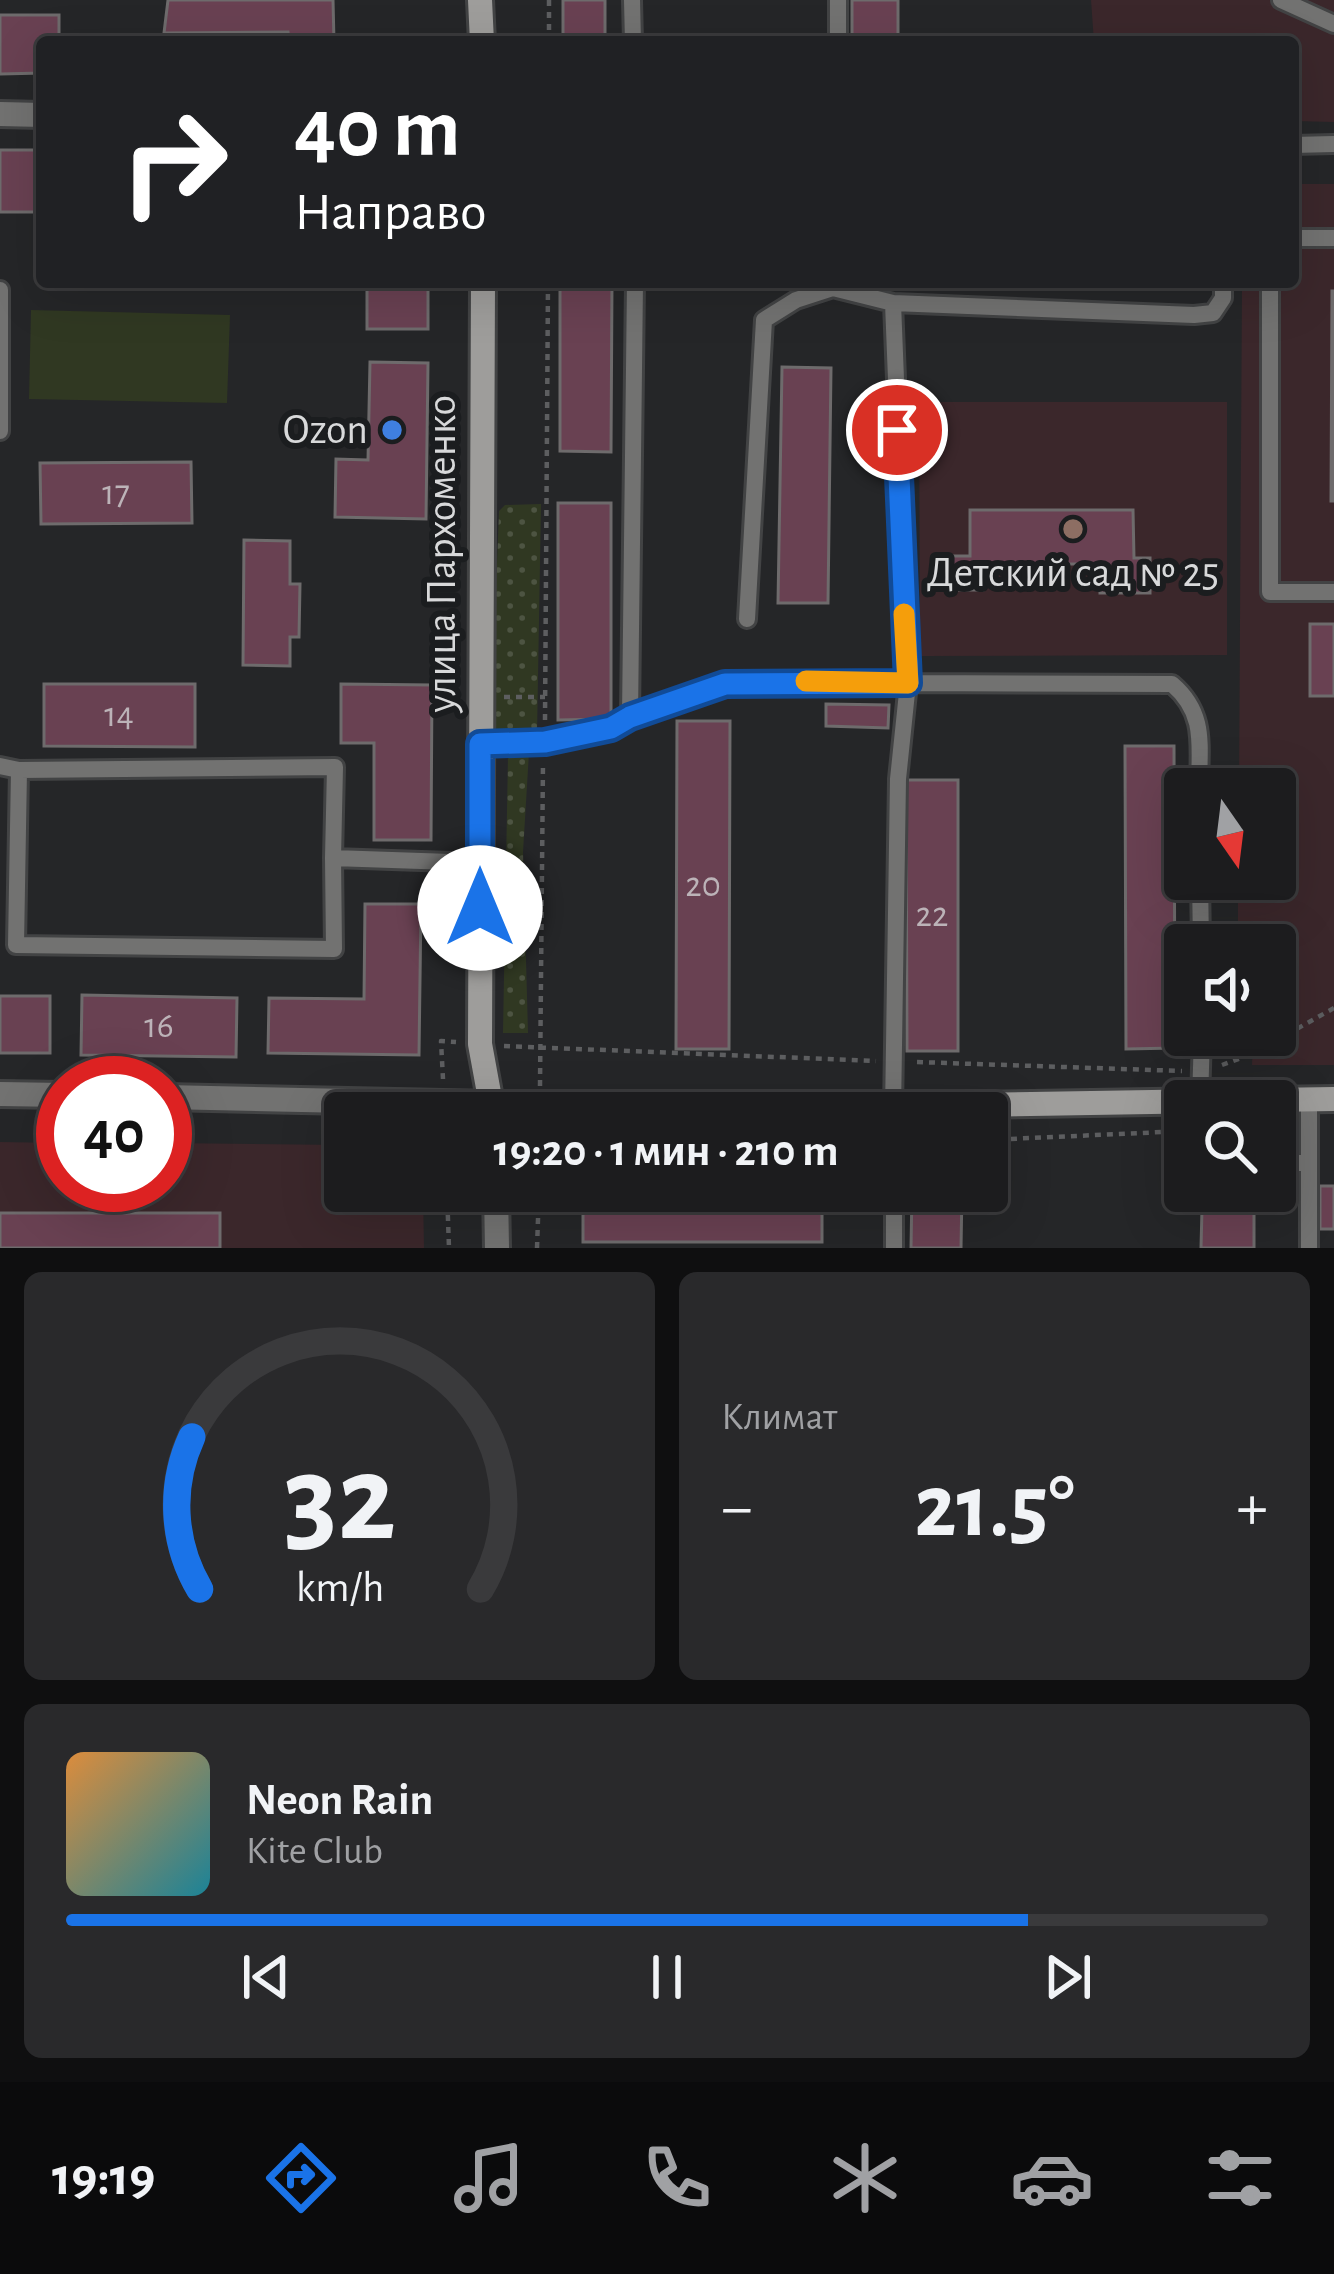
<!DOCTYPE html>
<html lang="ru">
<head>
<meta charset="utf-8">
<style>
	body { margin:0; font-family:"Alegreya Sans",sans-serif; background:#29292b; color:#f1f3f6; height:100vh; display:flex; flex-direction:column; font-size:45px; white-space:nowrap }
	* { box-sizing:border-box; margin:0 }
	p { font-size:39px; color:#a0a1a4 }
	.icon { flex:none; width:66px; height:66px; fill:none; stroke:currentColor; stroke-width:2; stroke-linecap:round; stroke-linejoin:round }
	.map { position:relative; height:1248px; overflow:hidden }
	.sheet { display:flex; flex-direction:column; gap:24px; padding:24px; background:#0f0f10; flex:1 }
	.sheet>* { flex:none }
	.guide { position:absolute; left:36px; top:36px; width:1263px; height:252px; border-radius:12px; box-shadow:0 12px 48px #0002,0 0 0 3px #3a3a3c; background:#202124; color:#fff; overflow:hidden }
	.needle { width:78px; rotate:166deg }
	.fabs { position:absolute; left:1164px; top:768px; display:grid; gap:24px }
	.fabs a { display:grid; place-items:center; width:132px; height:132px; border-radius:12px; background:#1c1c1e; box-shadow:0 12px 48px #0002,0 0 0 3px #3a3a3c; font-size:60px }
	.speed { position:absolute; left:36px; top:1056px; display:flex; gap:24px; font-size:60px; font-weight:700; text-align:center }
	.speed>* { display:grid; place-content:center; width:156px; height:156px; border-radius:50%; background:#1c1c1e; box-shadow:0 12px 48px #0002,0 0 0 3px #3a3a3c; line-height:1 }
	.speed .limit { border:18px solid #d22; background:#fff; color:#111 }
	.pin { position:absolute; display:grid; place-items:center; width:102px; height:102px; color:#fff; margin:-51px; border:6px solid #fff; border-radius:50%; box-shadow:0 3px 12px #0007 }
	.me { position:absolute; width:132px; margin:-66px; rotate:0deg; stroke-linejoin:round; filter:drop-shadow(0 0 9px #0008) }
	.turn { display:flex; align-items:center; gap:42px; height:252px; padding:0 60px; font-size:54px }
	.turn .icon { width:156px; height:156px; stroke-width:2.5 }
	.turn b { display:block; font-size:84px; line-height:102px }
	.big { font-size:90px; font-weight:700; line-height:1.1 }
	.sheet .tile { flex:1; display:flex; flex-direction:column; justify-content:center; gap:18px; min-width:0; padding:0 42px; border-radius:18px; background:#29292b }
	.sheet .dial { align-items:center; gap:0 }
	.dial svg { height:312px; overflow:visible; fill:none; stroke:#3a3a3c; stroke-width:7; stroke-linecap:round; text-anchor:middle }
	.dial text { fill:#f1f3f6; stroke:none }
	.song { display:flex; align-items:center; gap:36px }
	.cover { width:144px; height:144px; border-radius:18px; background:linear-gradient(135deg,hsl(30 70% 55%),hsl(190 70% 35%)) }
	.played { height:12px; border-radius:6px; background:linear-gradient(90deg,#1a73e8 80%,#3a3a3c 80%) }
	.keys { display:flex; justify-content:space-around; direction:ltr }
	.heat { display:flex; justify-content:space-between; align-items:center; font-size:66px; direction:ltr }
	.sheet .tiles { flex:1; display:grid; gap:24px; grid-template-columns:1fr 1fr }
	.tile:last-child { grid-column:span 2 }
	.trip { position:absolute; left:324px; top:1092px; width:684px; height:120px; border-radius:12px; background:#1c1c1e; box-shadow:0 12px 48px #0002,0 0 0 3px #3a3a3c; font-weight:700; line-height:120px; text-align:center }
	.tab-bar { display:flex; height:192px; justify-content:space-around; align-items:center; background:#0b0b0c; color:#a0a1a4 }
	.tab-bar .icon { width:84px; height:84px }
	.tab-bar .selected { color:#1a73e8 }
	.tab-bar b { font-size:54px; color:#f1f3f6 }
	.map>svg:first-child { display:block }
	.education { fill:#3b272b }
	.grass { fill:url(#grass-dots) }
	.park { fill:#303822 }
	.building { fill:#694152; stroke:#6e6b6c; stroke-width:3 }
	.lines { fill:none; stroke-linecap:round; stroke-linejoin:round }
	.lane-casing { stroke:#424344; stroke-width:22 }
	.street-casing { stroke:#424344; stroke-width:30 }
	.secondary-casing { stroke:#424344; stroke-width:30 }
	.path { stroke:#5d5e60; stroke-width:4.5; stroke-dasharray:6 6; stroke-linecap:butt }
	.lane { stroke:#727271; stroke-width:16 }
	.street { stroke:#727271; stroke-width:24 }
	.secondary { stroke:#9e9d9b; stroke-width:24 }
	.route-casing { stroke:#114b97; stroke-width:30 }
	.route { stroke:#1a73e8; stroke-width:21 }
	.slow { stroke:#f59e0b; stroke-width:21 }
	.shop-dot { fill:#3f7fe0; stroke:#1b1d1f; stroke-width:4.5 }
	.education-dot { fill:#8d6e63; stroke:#1b1d1f; stroke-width:4.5 }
	.labels { text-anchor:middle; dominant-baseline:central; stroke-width:12; stroke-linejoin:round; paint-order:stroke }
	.number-label { font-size:36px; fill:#bcb3b8 }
	.poi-label { font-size:42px; fill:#d8d9da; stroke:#1b1d1f; text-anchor:end }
	.street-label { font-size:42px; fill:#d8d9da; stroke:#1b1d1f }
</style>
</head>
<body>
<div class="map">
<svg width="1334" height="1248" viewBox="0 0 1334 1248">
	<defs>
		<pattern id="grass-dots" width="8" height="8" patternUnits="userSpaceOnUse" patternTransform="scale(3)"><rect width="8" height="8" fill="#303822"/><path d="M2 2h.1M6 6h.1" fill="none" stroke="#4d5442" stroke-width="1.8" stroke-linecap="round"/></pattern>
	</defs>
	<rect width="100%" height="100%" fill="#252628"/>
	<path class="education" d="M1091 0H1334V122L1293 121V42H1094Z
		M1293 184H1334V1065H1252L1253 1035H1275V945H1238V879H1275V789H1239L1242 282H1293Z
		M919 402H1227V655L920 656Z
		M0 1142 63 1143V1185H165V1143L345 1145V1191H423L424 1248H0Z"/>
	<path class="grass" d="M541 504 537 734H501L491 723 499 511 505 505Z
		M529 752 523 852 528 1033H503L508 756Z"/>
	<path class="park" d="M31 310 230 315 227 403 29 399Z"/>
	<path class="building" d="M168 0H333L334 42H289L288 32 164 33Z
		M563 0H605V42H563Z
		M852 0H898V42H852Z
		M0 15H59V42H42V73L0 74Z
		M0 150H42V212H0Z
		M367 282H428V329H367Z
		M560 282H612L611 452 560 451Z
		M1332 291H1334V501H1331Z
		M370 362 428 363 426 519 335 517 336 459 368 460Z
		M782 367 831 368 828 603H778Z
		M191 462 192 523 41 524 40 463Z
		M558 503H611V719L558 720Z
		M970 510H1133L1134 558H1150V593H1100V564H983V590H940V556H970Z
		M244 540 290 541V584H300L299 637H290V666L243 665Z
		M1310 624H1334V696H1310Z
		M44 684H195V747L44 746Z
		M341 684 432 685 431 840H374V743H341Z
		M826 704 889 705 888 728 826 726Z
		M677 721H730L729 1049H676Z
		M1125 746H1174L1175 1048 1126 1049Z
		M906 780H958V1051H907Z
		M365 904H421L419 1055 268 1053 269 998 364 999Z
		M82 995 237 998 236 1057 81 1055Z
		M0 996H50V1053H0Z
		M1320 1186H1334V1229H1320Z
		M583 1191H822V1242H583Z
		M912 1191H962L961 1248H911Z
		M1202 1209H1254V1248H1201Z
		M0 1213H220V1248H0Z"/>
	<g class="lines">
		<g class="lane-casing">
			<path id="lane" d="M632 0 633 42
				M1281 0 1334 24
				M838 42V0
				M1293 145 1334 144
				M1293 238H1334
				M1270 282V592H1334
				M0 290V431
				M893 303 908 683 1172 684C1207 714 1199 746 1199 789
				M747 619 764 320 796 300 833 288 893 303 1194 315 1213 313 1223 298V282
				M630 717 635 282
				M480 744 545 742 611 728 630 717 725 684 795 681 908 683 898 779 893 1112
				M0 766 19 770 16 945 334 949 333 858 480 863
				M19 770 335 767 333 858
				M1200 879 1201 945
				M1200 1101 1202 1035
				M1275 1163H1309V1099
				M1309 1163V1248
				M894 1248V1191"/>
		</g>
		<g class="street-casing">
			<path id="street" d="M0 114 42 115
				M0 1094 63 1095
				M165 1097 491 1104 492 1113
				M496 1191 497 1248"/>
		</g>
		<g class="secondary-casing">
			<path id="secondary" d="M480 0 482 42
				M483 282 480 1044 491 1104 540 1112 1334 1099"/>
		</g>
		<path class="path" d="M549 42V0
			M504 697H545
			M545 720 548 282
			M504 1046 876 1061
			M917 1062 1182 1071
			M1222 1065 1252 1054 1334 1008
			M443 1079 441 1041 456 1042
			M540 1086 543 762
			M987 1140 1185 1131
			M447 1191 449 1248
			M537 1248 539 1191"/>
		<use href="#lane" class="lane"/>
		<use href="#street" class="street"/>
		<use href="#secondary" class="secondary"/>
	</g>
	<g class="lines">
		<g class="route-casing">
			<path id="route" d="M480 908V744L545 742 611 728 630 717 725 684 908 683 897 430"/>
		</g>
		<use href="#route" class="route"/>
		<path class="slow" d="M806 681 908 683 904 614"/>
	</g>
	<circle class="shop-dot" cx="392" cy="430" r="12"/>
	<circle class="education-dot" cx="1073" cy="529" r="12"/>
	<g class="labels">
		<g class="number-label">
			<text x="116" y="493">17</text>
			<text x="119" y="715">14</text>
			<text x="703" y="885">20</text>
			<text x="932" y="915">22</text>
			<text x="159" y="1026">16</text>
		</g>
		<g class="poi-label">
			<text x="368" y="430">Ozon</text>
			<text x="1073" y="573" text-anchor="middle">Детский сад № 25</text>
		</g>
		<g class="street-label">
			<text transform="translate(442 554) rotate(-90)">улица Пархоменко</text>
		</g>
	</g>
</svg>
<div class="fabs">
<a><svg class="needle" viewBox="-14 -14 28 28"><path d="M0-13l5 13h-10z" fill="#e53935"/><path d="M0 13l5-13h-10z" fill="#a0a1a4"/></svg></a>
<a><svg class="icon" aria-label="sound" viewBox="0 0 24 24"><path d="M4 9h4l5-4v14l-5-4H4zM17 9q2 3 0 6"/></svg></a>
<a><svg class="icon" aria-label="search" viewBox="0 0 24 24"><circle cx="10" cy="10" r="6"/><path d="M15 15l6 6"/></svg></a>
</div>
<div class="speed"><div class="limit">40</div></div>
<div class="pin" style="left:897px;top:430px;background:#d93025"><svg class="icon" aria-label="arrive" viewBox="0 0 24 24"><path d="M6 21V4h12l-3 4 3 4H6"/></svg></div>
<svg class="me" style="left:480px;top:908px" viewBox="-20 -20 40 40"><circle r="19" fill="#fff"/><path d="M0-13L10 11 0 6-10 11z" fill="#1a73e8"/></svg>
<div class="trip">19:20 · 1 мин · 210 m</div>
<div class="guide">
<div class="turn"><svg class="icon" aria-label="right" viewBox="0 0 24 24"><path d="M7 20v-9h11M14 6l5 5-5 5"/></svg><div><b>40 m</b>Направо</div></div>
</div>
</div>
<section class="sheet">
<div class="tiles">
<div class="tile dial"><svg viewBox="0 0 100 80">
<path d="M14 69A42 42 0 1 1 86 69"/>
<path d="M14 69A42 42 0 0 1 12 30" stroke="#1a73e8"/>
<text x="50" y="56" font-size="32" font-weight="700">32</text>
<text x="50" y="72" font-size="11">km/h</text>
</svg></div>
<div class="tile"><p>Климат</p>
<div class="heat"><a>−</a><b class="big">21.5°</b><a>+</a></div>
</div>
<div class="tile">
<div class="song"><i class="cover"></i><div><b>Neon Rain</b><p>Kite Club</p></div></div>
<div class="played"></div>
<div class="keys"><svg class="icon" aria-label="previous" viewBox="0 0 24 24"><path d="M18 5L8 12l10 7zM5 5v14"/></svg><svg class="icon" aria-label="pause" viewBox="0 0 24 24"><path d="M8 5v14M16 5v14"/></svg><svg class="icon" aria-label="next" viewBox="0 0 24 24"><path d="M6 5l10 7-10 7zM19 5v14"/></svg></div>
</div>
</div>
</section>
<nav class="tab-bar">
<b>19:19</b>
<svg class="icon selected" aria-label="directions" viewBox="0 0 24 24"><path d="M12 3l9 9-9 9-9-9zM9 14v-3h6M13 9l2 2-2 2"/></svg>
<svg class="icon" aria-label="music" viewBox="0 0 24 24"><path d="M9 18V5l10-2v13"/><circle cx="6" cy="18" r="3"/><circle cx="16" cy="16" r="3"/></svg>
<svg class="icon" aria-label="phone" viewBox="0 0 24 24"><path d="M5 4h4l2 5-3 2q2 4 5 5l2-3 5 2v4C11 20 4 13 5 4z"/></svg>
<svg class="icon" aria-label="climate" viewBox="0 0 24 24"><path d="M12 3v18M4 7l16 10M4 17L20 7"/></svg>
<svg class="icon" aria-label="car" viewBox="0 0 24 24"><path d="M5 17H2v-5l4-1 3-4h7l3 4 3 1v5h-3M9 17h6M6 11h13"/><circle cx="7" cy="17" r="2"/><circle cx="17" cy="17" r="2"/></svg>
<svg class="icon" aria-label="filters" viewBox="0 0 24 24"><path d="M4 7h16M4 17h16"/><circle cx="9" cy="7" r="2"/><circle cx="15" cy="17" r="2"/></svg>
</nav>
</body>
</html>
